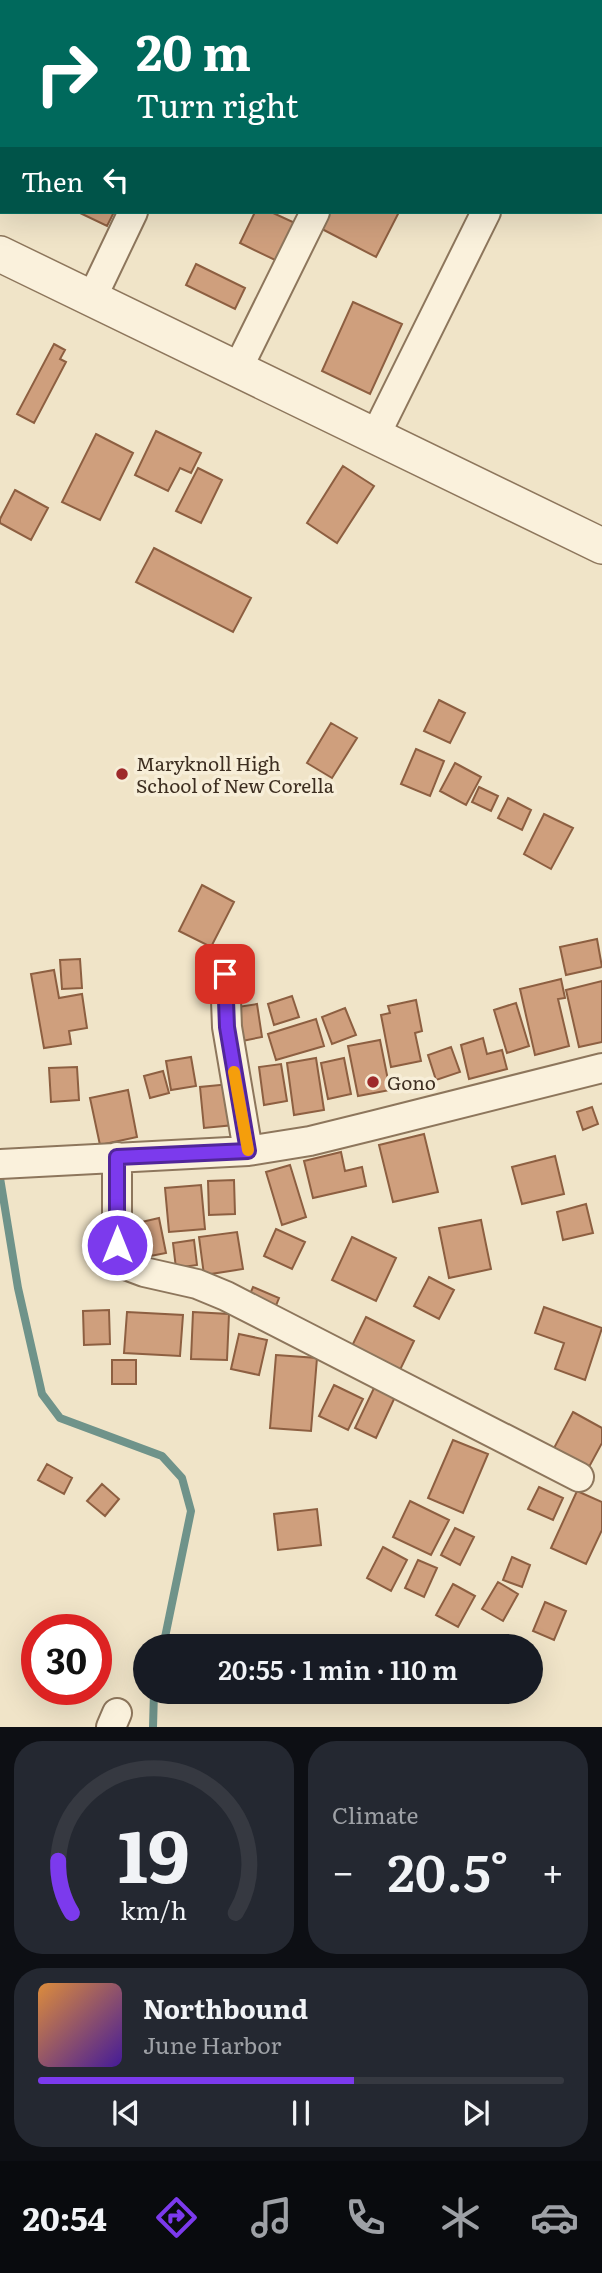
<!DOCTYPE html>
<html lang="en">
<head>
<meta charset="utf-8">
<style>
	body { margin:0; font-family:Literata,serif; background:#242831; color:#f1f3f6; height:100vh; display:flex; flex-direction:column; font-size:26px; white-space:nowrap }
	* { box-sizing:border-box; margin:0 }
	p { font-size:23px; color:#9ea1a6 }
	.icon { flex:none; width:38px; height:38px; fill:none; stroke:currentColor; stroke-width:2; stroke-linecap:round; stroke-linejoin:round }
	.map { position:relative; height:1727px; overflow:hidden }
	.drawer { display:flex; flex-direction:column; gap:14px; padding:14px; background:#0d0f14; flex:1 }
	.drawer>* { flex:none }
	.banner { position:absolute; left:0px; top:0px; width:602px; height:214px; box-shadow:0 7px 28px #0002; background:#00695c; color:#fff; overflow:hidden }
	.speed { position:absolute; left:21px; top:1614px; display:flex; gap:14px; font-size:35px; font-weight:700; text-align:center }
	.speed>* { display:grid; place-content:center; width:91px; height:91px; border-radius:50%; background:#171b24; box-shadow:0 7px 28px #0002; line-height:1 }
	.speed .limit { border:10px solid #d22; background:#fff; color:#111 }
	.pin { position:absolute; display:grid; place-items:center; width:60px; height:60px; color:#fff; margin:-30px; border-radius:14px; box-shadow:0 4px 10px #0006 }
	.me { position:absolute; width:77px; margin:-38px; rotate:0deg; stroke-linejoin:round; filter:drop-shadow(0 0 5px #0008) }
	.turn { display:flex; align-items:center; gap:24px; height:147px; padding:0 21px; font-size:32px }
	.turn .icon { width:91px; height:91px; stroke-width:2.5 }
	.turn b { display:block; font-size:49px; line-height:60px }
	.then { display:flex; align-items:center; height:66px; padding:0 21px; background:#0003; gap:14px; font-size:26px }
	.big { font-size:52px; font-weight:600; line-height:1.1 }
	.drawer .tile { flex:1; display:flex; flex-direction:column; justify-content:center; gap:10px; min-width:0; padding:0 24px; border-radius:28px; background:#242831 }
	.drawer .dial { align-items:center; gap:0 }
	.dial svg { height:182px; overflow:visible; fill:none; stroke:#363941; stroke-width:7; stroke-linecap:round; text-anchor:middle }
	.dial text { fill:#f1f3f6; stroke:none }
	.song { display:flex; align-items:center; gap:21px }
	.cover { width:84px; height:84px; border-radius:10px; background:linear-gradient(135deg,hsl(30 70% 55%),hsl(260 70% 35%)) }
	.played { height:7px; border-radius:4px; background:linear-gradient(90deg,#7c3aed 60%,#363941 60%) }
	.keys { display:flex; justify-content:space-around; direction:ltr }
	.heat { display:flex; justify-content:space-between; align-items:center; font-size:38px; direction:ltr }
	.drawer .tiles { flex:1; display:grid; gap:14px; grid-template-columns:1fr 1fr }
	.tile:last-child { grid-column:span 2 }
	.trip { position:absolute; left:133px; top:1634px; width:410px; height:70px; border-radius:35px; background:#171b24; box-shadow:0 7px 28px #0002; font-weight:600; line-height:70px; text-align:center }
	.dock { display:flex; height:112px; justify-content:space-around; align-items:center; background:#090b0e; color:#9ea1a6 }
	.dock .icon { width:49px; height:49px }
	.dock .active { color:#7c3aed }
	.dock b { font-size:32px; color:#f1f3f6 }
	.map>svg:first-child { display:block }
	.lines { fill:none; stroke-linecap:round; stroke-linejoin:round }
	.stream { stroke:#6f938a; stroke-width:8 }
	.building { fill:#cf9f7d; stroke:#8d5f41; stroke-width:2 }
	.minor-casing { stroke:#8d765c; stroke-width:32 }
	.tertiary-casing { stroke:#8d765c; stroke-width:38 }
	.minor { stroke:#faf1dc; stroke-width:28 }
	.tertiary { stroke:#faf1dc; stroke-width:35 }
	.route-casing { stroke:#51269a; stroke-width:18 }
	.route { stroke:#7c3aed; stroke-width:12 }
	.slow { stroke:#f59e0b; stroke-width:12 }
	.poi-dot { fill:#9e2a2b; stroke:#f7eed8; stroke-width:2.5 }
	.labels { text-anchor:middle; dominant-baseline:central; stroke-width:7; stroke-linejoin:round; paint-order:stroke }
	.poi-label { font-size:19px; fill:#3d2e20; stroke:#f7eed8; text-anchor:start }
</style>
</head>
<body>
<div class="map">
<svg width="602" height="1727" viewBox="0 0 602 1727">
	<rect width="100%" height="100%" fill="#f0e4c8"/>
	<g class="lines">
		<path class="stream" d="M0 1178 18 1288 42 1394 60 1418 162 1456 182 1478 191 1511 163 1647
			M153 1727 154 1692"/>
	</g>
	<path class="building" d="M78 212H114L107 226Z
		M255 212H271L295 223 277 261 240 243Z
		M328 212H399L376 257 320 228Z
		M196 264 245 288 235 309 186 285Z
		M353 302 402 324 370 394 322 371Z
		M54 344 65 350 60 359 66 362 34 423 17 414Z
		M156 431 201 453 191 473 180 468 168 491 135 475Z
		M96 434 133 453 100 520 62 502Z
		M343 466 374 486 337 543 307 523Z
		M198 468 222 480 201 523 176 511Z
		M15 490 48 508 31 540 0 523V519Z
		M154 548 251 598 233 632 136 582Z
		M439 700 465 713 450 743 424 731Z
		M331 723 357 738 332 778 307 763Z
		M416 749 444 761 430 796 401 784Z
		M455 763 481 777 466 805 440 791Z
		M479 787 498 796 491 811 472 802Z
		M508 798 531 810 522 830 498 818Z
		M544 814 573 828 551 869 524 854Z
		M202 885 234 902 211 947 179 931Z
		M597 939 602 967 566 975 560 947Z
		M80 959 82 988 62 989 60 960Z
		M54 970 59 998 82 994 87 1028 69 1031 71 1044 44 1048 31 974Z
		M561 979 565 998 558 999 569 1046 535 1055 520 989Z
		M602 981V1042L579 1047 566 990Z
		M292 996 299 1017 274 1025 268 1004Z
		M416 1000 422 1031 415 1033 421 1061 391 1067 381 1015 390 1013 388 1006Z
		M516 1003 529 1046 507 1053 494 1010Z
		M257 1004 262 1037 237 1042 231 1008Z
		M345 1008 356 1035 332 1044 322 1017Z
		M316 1019 324 1046 276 1060 268 1034Z
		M483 1038 487 1054 502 1050 507 1069 469 1079 461 1045Z
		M380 1040 390 1090 358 1096 348 1046Z
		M451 1047 460 1072 436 1080 428 1055Z
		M191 1057 196 1086 171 1090 166 1061Z
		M316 1058 324 1110 294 1115 287 1063Z
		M344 1058 351 1094 328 1099 321 1063Z
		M281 1064 287 1101 264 1105 259 1067Z
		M77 1067 79 1100 51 1102 49 1068Z
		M163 1071 169 1093 150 1098 144 1076Z
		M230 1084 234 1125 204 1128 200 1087Z
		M128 1090 137 1137 100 1145 90 1098Z
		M592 1107 598 1124 583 1130 577 1112Z
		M424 1134 438 1192 393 1202 379 1145Z
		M341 1152 345 1171 362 1167 366 1186 313 1198 304 1161Z
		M555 1156 564 1194 522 1204 512 1167Z
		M290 1165 306 1217 282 1225 266 1172Z
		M234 1180 235 1214 209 1215 208 1181Z
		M201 1185 205 1229 169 1232 165 1188Z
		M586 1204 593 1233 563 1240 557 1212Z
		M159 1218 166 1253 140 1258 133 1224Z
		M481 1220 491 1269 449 1278 439 1228Z
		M276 1229 305 1242 292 1269 264 1256Z
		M237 1232 243 1269 204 1275 199 1237Z
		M352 1237 396 1258 376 1301 332 1280Z
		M194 1240 197 1265 176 1268 173 1243Z
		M429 1277 454 1290 439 1319 414 1306Z
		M253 1287 279 1298 273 1313 247 1301Z
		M544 1307 602 1328 585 1380 555 1369 564 1343 535 1333Z
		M109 1310 110 1344 84 1345 83 1311Z
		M127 1312 183 1315 180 1356 124 1353Z
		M193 1312 229 1314 227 1360 191 1359Z
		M366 1317 414 1341 398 1374 350 1350Z
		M239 1334 267 1340 259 1375 231 1369Z
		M276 1355 317 1358 311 1431 270 1428Z
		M112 1360H136V1384H112Z
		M334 1385 363 1399 348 1430 319 1416Z
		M374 1388 395 1397 376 1438 355 1428Z
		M573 1412 602 1428V1443L589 1467 554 1448Z
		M453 1440 488 1454 463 1513 428 1498Z
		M47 1464 72 1478 64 1494 38 1480Z
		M102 1484 119 1499 105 1516 87 1501Z
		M539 1487 563 1498 553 1520 528 1509Z
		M577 1491 602 1502V1530L586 1564 551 1548Z
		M410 1501 449 1520 431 1555 393 1537Z
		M317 1509 321 1545 278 1550 274 1514Z
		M455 1528 474 1537 460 1565 441 1555Z
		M383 1547 407 1560 391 1591 367 1578Z
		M512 1557 530 1565 522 1587 503 1580Z
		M418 1560 437 1568 424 1597 405 1588Z
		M498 1582 518 1594 503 1621 482 1609Z
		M453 1584 475 1596 458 1627 436 1615Z
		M545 1602 566 1611 554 1640 533 1631Z"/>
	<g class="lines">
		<g class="minor-casing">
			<path id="minor" d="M235 2V0
				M419 2 420 0
				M590 2 591 0
				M91 300 133 212
				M237 370 315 212
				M375 436 486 212
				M225 974 227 1027 248 1151
				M117 1157V1245L128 1266 144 1272 197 1284 226 1296 579 1477
				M0 1164 248 1151 310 1141 375 1125 602 1068
				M111 1727 117 1713"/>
		</g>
		<g class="tertiary-casing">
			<path id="tertiary" d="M0 254 602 546"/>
		</g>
		<use href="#minor" class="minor"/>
		<use href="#tertiary" class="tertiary"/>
	</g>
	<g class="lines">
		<g class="route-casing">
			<path id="route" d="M117 1245V1157L248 1151 227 1027 225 974"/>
		</g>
		<use href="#route" class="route"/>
		<path class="slow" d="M234 1072 248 1150"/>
	</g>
	<g class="poi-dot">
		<circle cx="122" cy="774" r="7"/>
		<circle cx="373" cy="1082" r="7"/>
	</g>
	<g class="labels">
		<g class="poi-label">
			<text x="136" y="763">Maryknoll High<tspan x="136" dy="22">School of New Corella</tspan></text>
			<text x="387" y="1082">Gono</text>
		</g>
	</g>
</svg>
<div class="speed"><div class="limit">30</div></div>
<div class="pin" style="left:225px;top:974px;background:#d93025"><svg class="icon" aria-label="arrive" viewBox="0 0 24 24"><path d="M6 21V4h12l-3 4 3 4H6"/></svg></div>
<svg class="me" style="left:117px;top:1245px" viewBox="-20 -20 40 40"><circle r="17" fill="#7c3aed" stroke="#fff" stroke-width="3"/><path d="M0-11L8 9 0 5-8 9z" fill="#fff"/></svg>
<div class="trip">20:55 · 1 min · 110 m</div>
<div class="banner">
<div class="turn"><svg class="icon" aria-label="right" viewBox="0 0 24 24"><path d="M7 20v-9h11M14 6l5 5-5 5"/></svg><div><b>20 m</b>Turn right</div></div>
<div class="then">Then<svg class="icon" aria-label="left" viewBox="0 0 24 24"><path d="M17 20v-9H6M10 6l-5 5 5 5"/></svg></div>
</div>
</div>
<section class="drawer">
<div class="tiles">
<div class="tile dial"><svg viewBox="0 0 100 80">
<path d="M14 69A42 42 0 1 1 86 69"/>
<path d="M14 69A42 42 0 0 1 8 46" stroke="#7c3aed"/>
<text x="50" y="56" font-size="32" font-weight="700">19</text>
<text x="50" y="72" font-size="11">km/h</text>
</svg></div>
<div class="tile"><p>Climate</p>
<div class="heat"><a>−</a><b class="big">20.5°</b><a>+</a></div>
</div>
<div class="tile">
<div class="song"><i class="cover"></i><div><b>Northbound</b><p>June Harbor</p></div></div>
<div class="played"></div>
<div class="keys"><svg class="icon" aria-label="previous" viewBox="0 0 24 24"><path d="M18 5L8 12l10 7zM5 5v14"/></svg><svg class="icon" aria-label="pause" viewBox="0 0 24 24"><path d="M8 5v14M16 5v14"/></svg><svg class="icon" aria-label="next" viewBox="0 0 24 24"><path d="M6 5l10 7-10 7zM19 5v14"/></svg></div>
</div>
</div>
</section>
<nav class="dock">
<b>20:54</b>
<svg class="icon active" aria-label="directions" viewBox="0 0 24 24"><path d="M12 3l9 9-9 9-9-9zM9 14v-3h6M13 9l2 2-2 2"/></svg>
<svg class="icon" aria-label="music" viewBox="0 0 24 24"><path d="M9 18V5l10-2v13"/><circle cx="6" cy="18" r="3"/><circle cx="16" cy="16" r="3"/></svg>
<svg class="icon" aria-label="phone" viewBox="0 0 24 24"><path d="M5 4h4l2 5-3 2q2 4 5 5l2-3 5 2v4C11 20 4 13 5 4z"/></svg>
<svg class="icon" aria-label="climate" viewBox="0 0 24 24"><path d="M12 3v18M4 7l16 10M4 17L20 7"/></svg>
<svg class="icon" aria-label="car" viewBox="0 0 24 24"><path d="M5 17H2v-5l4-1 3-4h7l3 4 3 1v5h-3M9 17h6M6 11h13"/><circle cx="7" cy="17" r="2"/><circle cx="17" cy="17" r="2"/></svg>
</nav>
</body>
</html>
